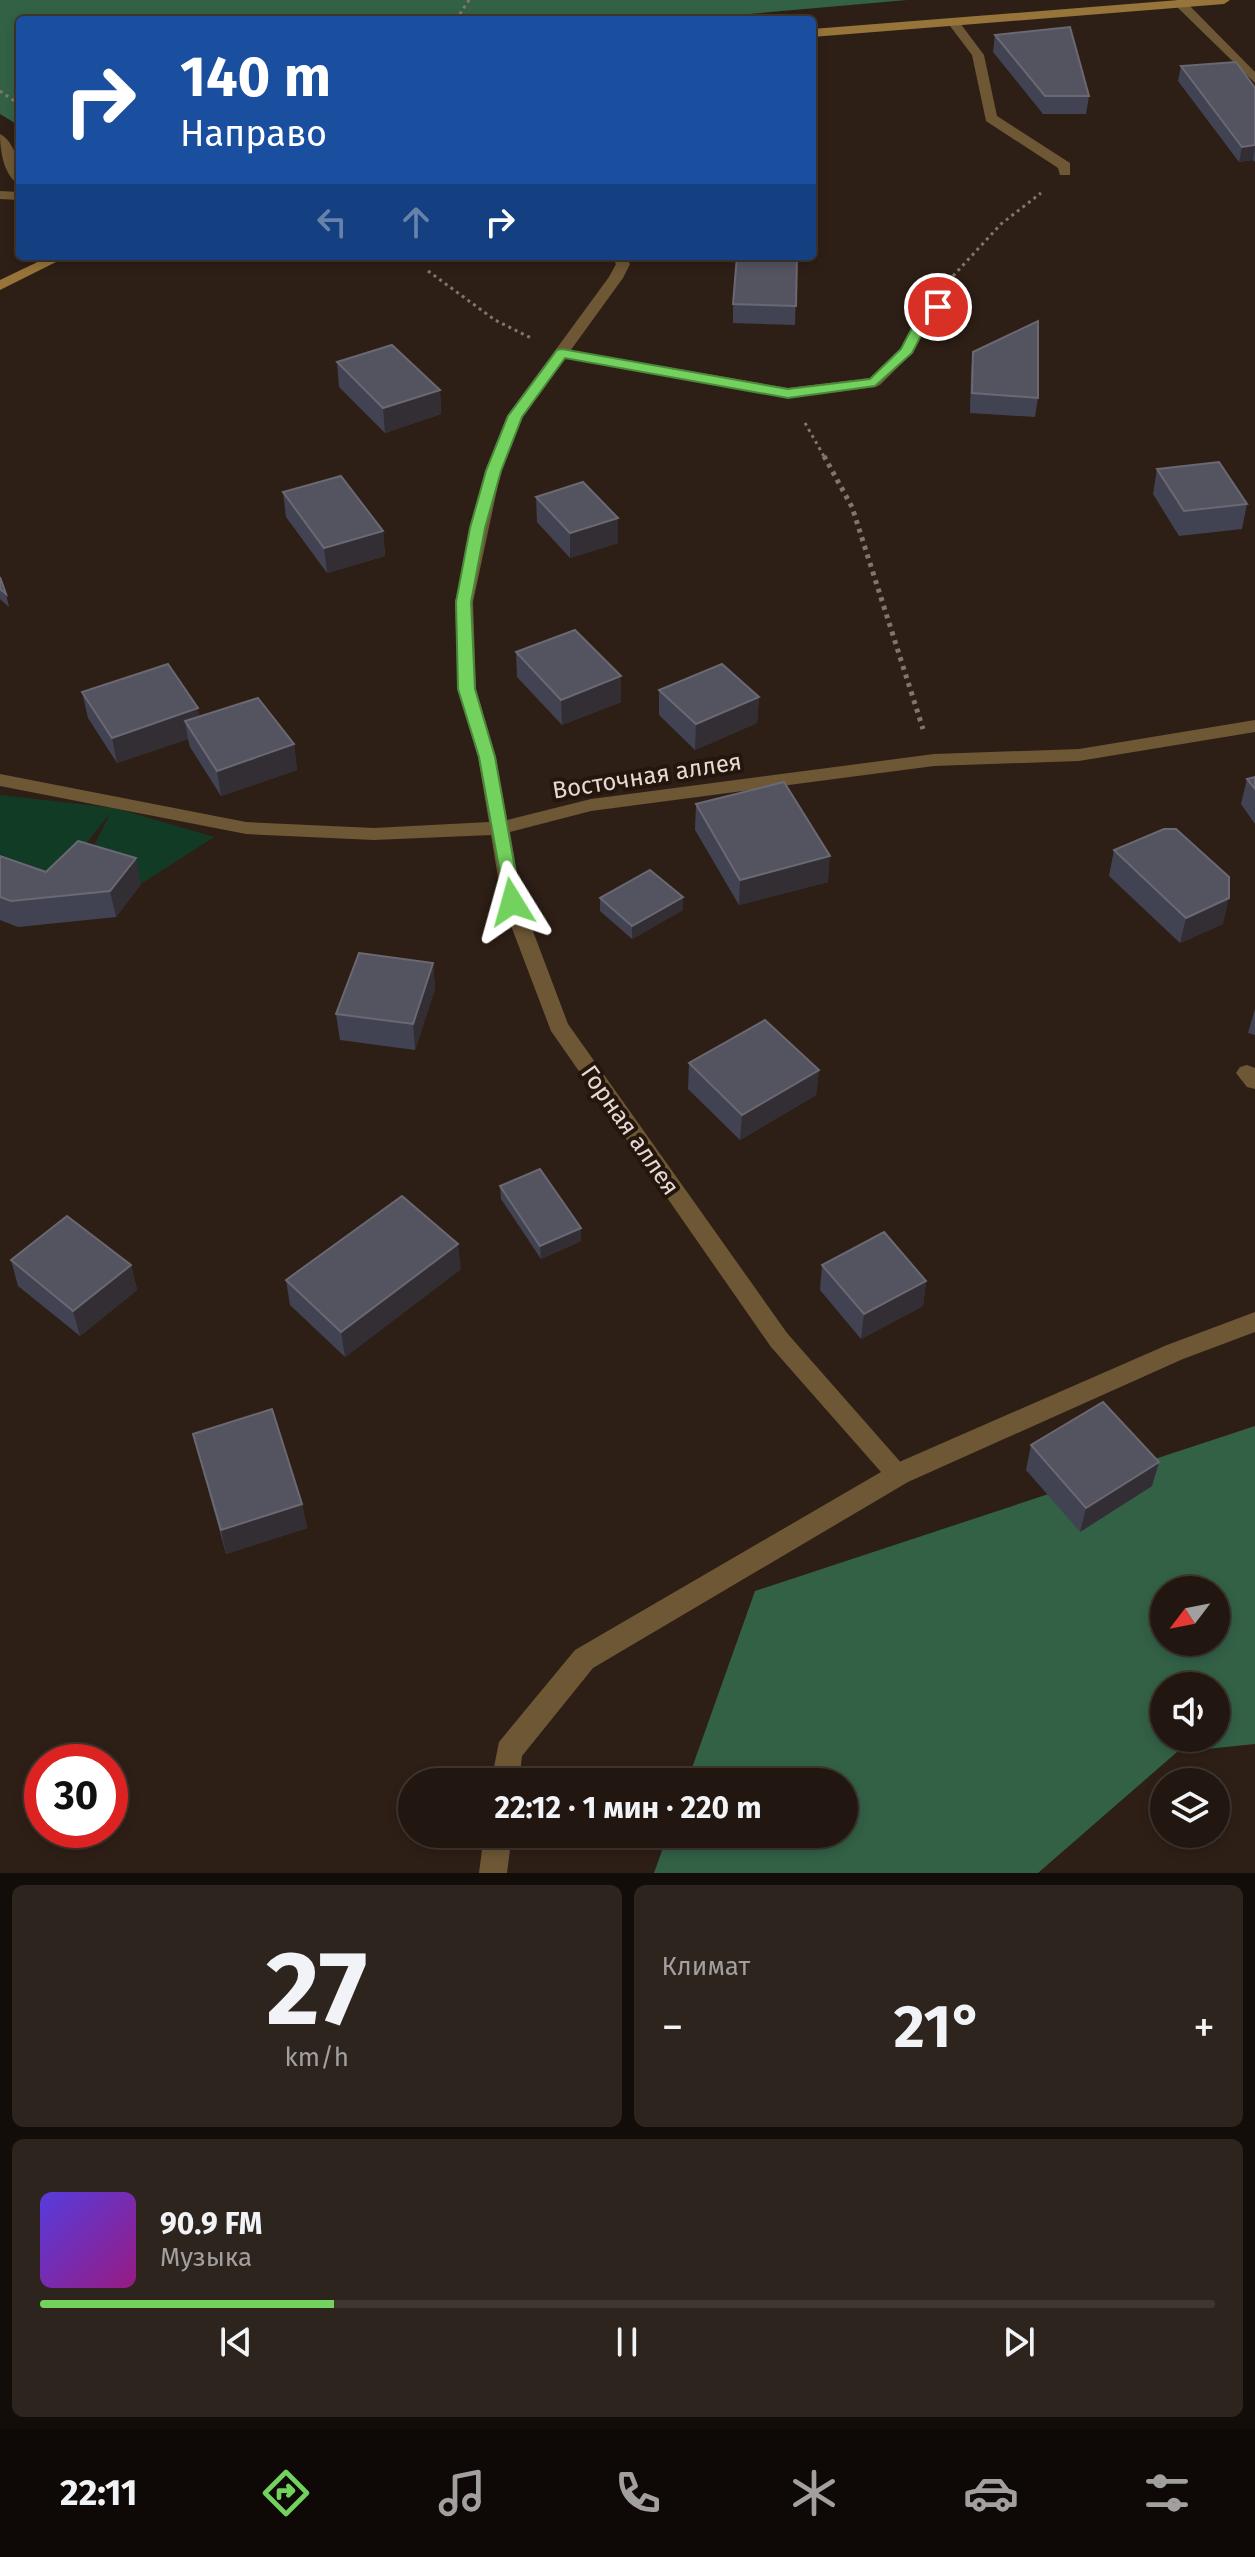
<!DOCTYPE html>
<html lang="ru">
<head>
<meta charset="utf-8">
<style>
	body { margin:0; font-family:"Fira Sans",sans-serif; background:#2e241e; color:#f1f3f6; height:100vh; display:flex; flex-direction:column; font-size:30px; white-space:nowrap }
	* { box-sizing:border-box; margin:0 }
	p { font-size:26px; color:#a29f9f }
	.icon { flex:none; width:44px; height:44px; fill:none; stroke:currentColor; stroke-width:2; stroke-linecap:round; stroke-linejoin:round }
	.map { position:relative; height:1873px; overflow:hidden }
	.drawer { display:flex; flex-direction:column; gap:12px; padding:12px; background:#130d09; flex:1 }
	.drawer>* { flex:none }
	.banner { position:absolute; left:16px; top:16px; width:800px; height:244px; border-radius:8px; box-shadow:0 4px 12px #0003,0 0 0 2px #3f3630; background:#1a4fa0; color:#fff; overflow:hidden }
	.needle { width:52px; rotate:238deg }
	.fabs { position:absolute; left:1150px; top:1576px; display:grid; gap:16px }
	.fabs a { display:grid; place-items:center; width:80px; height:80px; border-radius:50%; background:#221710; box-shadow:0 4px 12px #0003,0 0 0 2px #3f3630; font-size:40px }
	.speed { position:absolute; left:24px; top:1744px; display:flex; gap:16px; font-size:40px; font-weight:700; text-align:center }
	.speed>* { display:grid; place-content:center; width:104px; height:104px; border-radius:50%; background:#221710; box-shadow:0 4px 12px #0003,0 0 0 2px #3f3630; line-height:1 }
	.speed .limit { border:12px solid #d22; background:#fff; color:#111 }
	.pin { position:absolute; display:grid; place-items:center; width:68px; height:68px; color:#fff; margin:-34px; border:4px solid #fff; border-radius:50%; box-shadow:0 2px 8px #0007 }
	.me { position:absolute; width:88px; margin:-44px; rotate:352deg; stroke-linejoin:round; filter:drop-shadow(0 0 6px #0008) }
	.turn { display:flex; align-items:center; gap:28px; height:168px; padding:0 32px; font-size:36px }
	.turn .icon { width:104px; height:104px; stroke-width:2.5 }
	.turn b { display:block; font-size:56px; line-height:68px }
	.lanes { display:flex; align-items:center; height:76px; padding:0 32px; background:#0003; justify-content:center; gap:40px; direction:ltr }
	.lanes .off { opacity:.35 }
	.big { font-size:60px; font-weight:700; line-height:1.1 }
	.drawer .widget { flex:1; display:flex; flex-direction:column; justify-content:center; gap:12px; min-width:0; padding:0 28px; border-radius:12px; background:#2e241e }
	.drawer .dial { align-items:center; gap:0 }
	.dial b { font-size:104px; line-height:1 }
	.song { display:flex; align-items:center; gap:24px }
	.cover { width:96px; height:96px; border-radius:12px; background:linear-gradient(135deg,hsl(250 70% 55%),hsl(310 70% 35%)) }
	.played { height:8px; border-radius:4px; background:linear-gradient(90deg,#73d25d 25%,#3f3630 25%) }
	.keys { display:flex; justify-content:space-around; direction:ltr }
	.heat { display:flex; justify-content:space-between; align-items:center; font-size:44px; direction:ltr }
	.drawer .tiles { flex:1; display:grid; gap:12px; grid-template-columns:1fr 1fr }
	.widget:last-child { grid-column:span 2 }
	.trip { position:absolute; left:398px; top:1768px; width:460px; height:80px; border-radius:40px; background:#221710; box-shadow:0 4px 12px #0003,0 0 0 2px #3f3630; font-weight:700; line-height:80px; text-align:center }
	.tabs { display:flex; height:128px; justify-content:space-around; align-items:center; background:#0e0906; color:#a29f9f }
	.tabs .icon { width:56px; height:56px }
	.tabs .on { color:#73d25d }
	.tabs b { font-size:36px; color:#f1f3f6 }
	.map>svg:first-child { display:block }
	.green { fill:#113b25 }
	.forest { fill:#326146; fill-rule:evenodd }
	.lines { fill:none; stroke-linecap:round; stroke-linejoin:round }
	.path-far1 { stroke:#82756d; stroke-width:3; stroke-dasharray:3 4; stroke-linecap:butt }
	.path { stroke:#82756d; stroke-width:5; stroke-dasharray:4 5; stroke-linecap:butt }
	.lane { fill:#6d5735; fill-rule:evenodd }
	.street { fill:#6d5735; fill-rule:evenodd }
	.secondary { fill:#97743a; fill-rule:evenodd }
	.wall { fill:#424352 }
	.shaded-wall { fill:#332e34 }
	.building { fill:#545360; stroke:#6a6872; stroke-width:2 }
	.route { fill:#73d25d; stroke:#4b883c; stroke-width:2 }
	.labels { text-anchor:middle; dominant-baseline:central; stroke-width:8; stroke-linejoin:round; paint-order:stroke }
	.street-label { font-size:24px; fill:#e4d9d3; stroke:#24160d }
</style>
</head>
<body>
<div class="map">
<svg width="1255" height="1873" viewBox="0 0 1255 1873">
	<rect width="100%" height="100%" fill="#2e1f16"/>
	<path class="green" d="M0 795 115 808 214 837 141 884 83 867 111 812 45 895 0 879Z"/>
	<path class="forest" d="M0 0H907L681 20H20V126L0 114Z
		M1255 1426V1744L1177 1752 1038 1873H654L668 1834H844V1782H687L755 1591ZM1164 1590H1216V1642H1164ZM1164 1686H1216V1738H1164Z"/>
	<g class="lines">
		<path class="path-far1" d="M456 20 469 0
			M0 91 20 105
			M428 271 495 320 531 338
			M953 276 1001 224 1041 193
			M805 423 825 458"/>
		<path class="path" d="M824 456 852 507 923 729"/>
		<path class="lane" d="M1176 0H1184L1255 72V83L1176 6Z
			M949 19H957L984 55 997 116 1070 163V175H1060L1058 168 986 121 972 55 947 22Z
			M0 134C16 142 20 168 20 185 4 177 0 151 0 134Z
			M0 191 20 192V200L0 199Z
			M940 298 947 302 925 330 912 353 880 385 875 387 788 398 562 357 555 353 562 349 788 388 870 378 901 348 913 326 935 299Z
			M1247 1065 1255 1068V1089L1247 1087 1236 1073 1240 1067Z
			M1255 1312V1332L1183 1359 908 1482 899 1485 890 1482 887 1474 890 1466 1167 1345Z"/>
		<path class="street" d="M611 256H625L630 264 623 278 523 416 501 471 473 602 476 689 496 757 507 820 591 799 934 754 1079 749 1255 720V732L1079 761 934 766 591 811 510 832 522 902 568 1024 787 1333 911 1474 908 1482 593 1668 522 1756 519 1782H491L499 1742 575 1650 881 1472 771 1347 551 1031 502 902 491 835 374 840 246 834 0 786V774L246 822 374 828 489 822 478 757 458 689 455 602 485 471 507 416 609 277 616 264Z
			M484 1834H512L507 1873H479Z"/>
		<path class="secondary" d="M1179 0H1230L1224 4 812 37V29Z
			M50 256H68L0 290V280Z"/>
	</g>
	<path class="wall" d="M995 35 1089 96 1086 114H1043L993 52Z
		M1181 66 1255 88V162L1253 160 1239 162 1178 81Z
		M797 256 795 325 733 323V304Z
		M973 352 1038 398 1035 417 970 413 971 371Z
		M337 362 440 390 441 414 385 433 339 387Z
		M1157 469 1247 504 1242 529 1179 536 1153 494Z
		M283 492 383 531 385 556 327 573 286 517Z
		M536 497 618 543 570 558 537 522Z
		M0 577 6 594 9 607 0 599Z
		M516 652 621 702 562 725 517 677Z
		M659 690 759 697 757 723 695 750 659 715Z
		M82 692 200 717 294 744 297 770 221 796 190 747 188 739 117 763 88 718Z
		M1255 777V824L1241 804 1247 779Z
		M696 804 828 882 739 905 695 830Z
		M1114 850 1223 924 1180 943 1109 876Z
		M0 856 46 872 141 884 116 917 18 927 0 920Z
		M600 898 683 910 632 939 600 911Z
		M433 963 435 989 415 1050 340 1040 336 1014Z
		M1255 1009V1035L1248 1033Z
		M689 1063 819 1070 816 1095 740 1140 688 1089Z
		M500 1186 581 1241 541 1259 501 1199Z
		M11 1260 131 1265 137 1290 80 1336 18 1286Z
		M822 1265 926 1281 923 1306 861 1339 820 1290Z
		M461 1269 345 1357 290 1305 286 1280Z
		M193 1434 302 1504 307 1528 226 1554Z
		M1031 1445 1159 1462 1152 1486 1080 1532 1026 1470Z"/>
	<path class="shaded-wall" d="M1255 145 1253 160 1239 162 1242 147Z
		M440 390 441 414 385 433 383 408Z
		M618 518V543L570 558V533Z
		M383 531 385 556 327 573 324 548Z
		M621 676V702L562 725 561 700Z
		M759 697 757 723 695 750 696 724Z
		M198 708 203 734 185 721 188 739 117 763 112 738Z
		M294 744 297 770 221 796 217 771Z
		M830 856 828 882 739 905 740 880Z
		M136 858 141 884 116 917 110 891Z
		M683 897V910L632 939V926Z
		M1229 898 1223 924 1180 943 1186 918Z
		M433 963 435 989 415 1050 413 1024Z
		M819 1070 816 1095 740 1140 742 1115Z
		M581 1228V1241L541 1259 540 1246Z
		M458 1244 461 1269 345 1357 341 1332Z
		M131 1265 137 1290 80 1336 73 1311Z
		M926 1281 923 1306 861 1339 864 1314Z
		M1159 1462 1152 1486 1080 1532 1086 1508Z
		M302 1504 307 1528 226 1554 221 1530Z"/>
	<path class="building" d="M1070 27 1089 96H1045L995 35Z
		M1236 62 1255 88V145L1242 147 1181 66Z
		M737 256H797L796 306 733 304Z
		M1038 321V398L972 393 973 352Z
		M392 345 440 390 383 408 337 362Z
		M1219 462 1247 504 1184 511 1157 469Z
		M341 476 383 531 324 548 283 492Z
		M583 482 618 518 570 533 536 497Z
		M0 577 6 594 0 589Z
		M575 630 621 676 561 700 516 652Z
		M168 664 198 708 112 738 82 692Z
		M722 664 759 697 696 724 659 690Z
		M258 698 294 744 217 771 185 721Z
		M1255 777V789L1247 779Z
		M784 782 830 856 740 880 696 804Z
		M1164 829H1176L1229 877V898L1186 918 1114 850Z
		M78 841 136 858 110 891 11 901 0 897V856L46 872Z
		M650 870 683 897 632 926 600 898Z
		M359 953 433 963 413 1024 336 1014Z
		M765 1020 819 1070 742 1115 689 1063Z
		M540 1169 581 1228 540 1246 500 1186Z
		M402 1196 458 1244 341 1332 286 1280Z
		M67 1216 131 1265 73 1311 11 1260Z
		M884 1232 926 1281 864 1314 822 1265Z
		M1103 1402 1159 1462 1086 1508 1031 1445Z
		M272 1409 302 1504 221 1530 193 1434Z"/>
	<path class="route" d="M933 304 944 307 924 330 912 353 875 386 788 398 565 358 522 417 501 471 485 528 471 602 475 689 495 757 521 902 512 908 506 906 479 757 458 689 456 602 470 528 486 471 508 416 557 350 562 349 788 389 870 379 901 349 913 326Z"/>
	<g class="labels">
		<g class="street-label">
			<text transform="translate(647 776) rotate(-9)">Восточная аллея</text>
			<text transform="translate(630 1130) rotate(55)">Горная аллея</text>
		</g>
	</g>
</svg>
<div class="fabs">
<a><svg class="needle" viewBox="-14 -14 28 28"><path d="M0-13l5 13h-10z" fill="#e53935"/><path d="M0 13l5-13h-10z" fill="#a29f9f"/></svg></a>
<a><svg class="icon" aria-label="sound" viewBox="0 0 24 24"><path d="M4 9h4l5-4v14l-5-4H4zM17 9q2 3 0 6"/></svg></a>
<a><svg class="icon" aria-label="layers" viewBox="0 0 24 24"><path d="M12 4l9 5-9 5-9-5zM3 14l9 5 9-5"/></svg></a>
</div>
<div class="speed"><div class="limit">30</div></div>
<div class="pin" style="left:938px;top:307px;background:#d93025"><svg class="icon" aria-label="arrive" viewBox="0 0 24 24"><path d="M6 21V4h12l-3 4 3 4H6"/></svg></div>
<svg class="me" style="left:512px;top:902px" viewBox="-20 -20 40 40"><path d="M0-17L14 15 0 8-14 15z" fill="#73d25d" stroke="#fff" stroke-width="4"/></svg>
<div class="trip">22:12 · 1 мин · 220 m</div>
<div class="banner">
<div class="turn"><svg class="icon" aria-label="right" viewBox="0 0 24 24"><path d="M7 20v-9h11M14 6l5 5-5 5"/></svg><div><b>140 m</b>Направо</div></div>
<div class="lanes"><svg class="icon off" aria-label="left" viewBox="0 0 24 24"><path d="M17 20v-9H6M10 6l-5 5 5 5"/></svg><svg class="icon off" aria-label="ahead" viewBox="0 0 24 24"><path d="M12 20V5M6 11l6-6 6 6"/></svg><svg class="icon" aria-label="right" viewBox="0 0 24 24"><path d="M7 20v-9h11M14 6l5 5-5 5"/></svg></div>
</div>
</div>
<section class="drawer">
<div class="tiles">
<div class="widget dial"><b>27</b><p>km/h</p></div>
<div class="widget"><p>Климат</p>
<div class="heat"><a>−</a><b class="big">21°</b><a>+</a></div>
</div>
<div class="widget">
<div class="song"><i class="cover"></i><div><b>90.9 FM</b><p>Музыка</p></div></div>
<div class="played"></div>
<div class="keys"><svg class="icon" aria-label="previous" viewBox="0 0 24 24"><path d="M18 5L8 12l10 7zM5 5v14"/></svg><svg class="icon" aria-label="pause" viewBox="0 0 24 24"><path d="M8 5v14M16 5v14"/></svg><svg class="icon" aria-label="next" viewBox="0 0 24 24"><path d="M6 5l10 7-10 7zM19 5v14"/></svg></div>
</div>
</div>
</section>
<nav class="tabs">
<b>22:11</b>
<svg class="icon on" aria-label="directions" viewBox="0 0 24 24"><path d="M12 3l9 9-9 9-9-9zM9 14v-3h6M13 9l2 2-2 2"/></svg>
<svg class="icon" aria-label="music" viewBox="0 0 24 24"><path d="M9 18V5l10-2v13"/><circle cx="6" cy="18" r="3"/><circle cx="16" cy="16" r="3"/></svg>
<svg class="icon" aria-label="phone" viewBox="0 0 24 24"><path d="M5 4h4l2 5-3 2q2 4 5 5l2-3 5 2v4C11 20 4 13 5 4z"/></svg>
<svg class="icon" aria-label="climate" viewBox="0 0 24 24"><path d="M12 3v18M4 7l16 10M4 17L20 7"/></svg>
<svg class="icon" aria-label="car" viewBox="0 0 24 24"><path d="M5 17H2v-5l4-1 3-4h7l3 4 3 1v5h-3M9 17h6M6 11h13"/><circle cx="7" cy="17" r="2"/><circle cx="17" cy="17" r="2"/></svg>
<svg class="icon" aria-label="filters" viewBox="0 0 24 24"><path d="M4 7h16M4 17h16"/><circle cx="9" cy="7" r="2"/><circle cx="15" cy="17" r="2"/></svg>
</nav>
</body>
</html>
